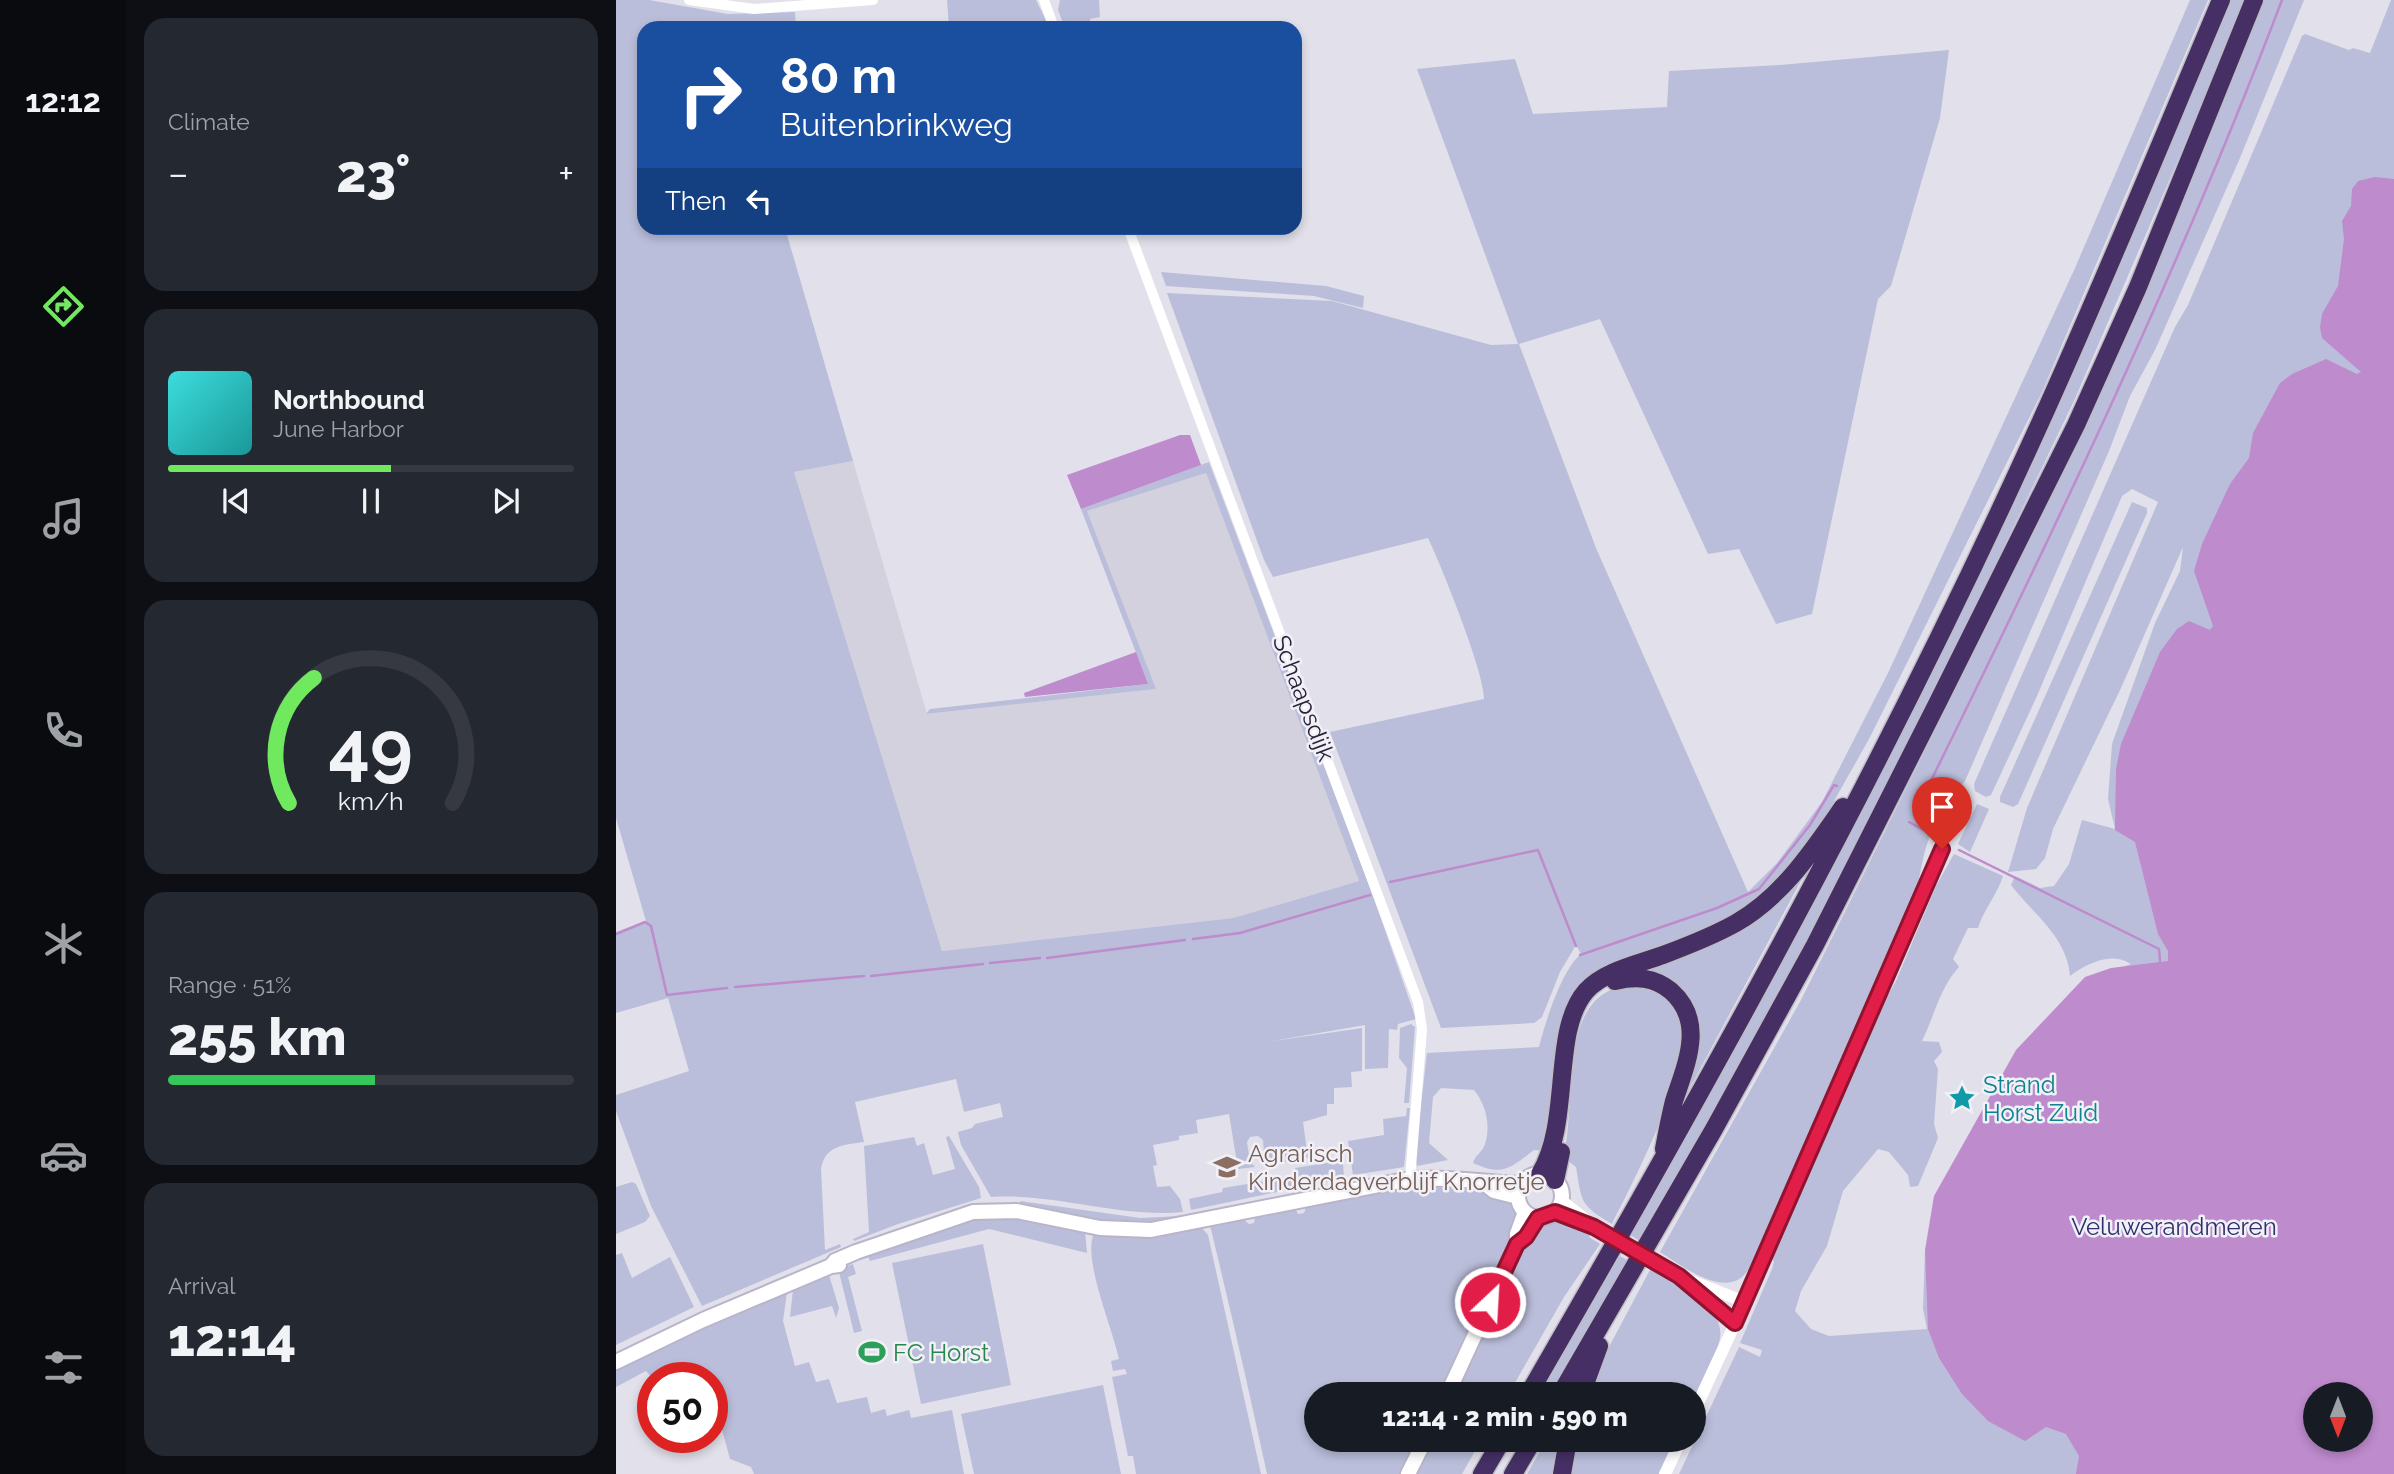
<!DOCTYPE html>
<html lang="en">
<head>
<meta charset="utf-8">
<style>
	body { margin:0; font-family:Raleway,sans-serif; background:#242831; color:#f1f3f6; height:100vh; display:flex; flex-direction:column; font-size:26px; white-space:nowrap }
	* { box-sizing:border-box; margin:0 }
	p { font-size:23px; color:#9ea1a6 }
	.icon { flex:none; width:38px; height:38px; fill:none; stroke:currentColor; stroke-width:2; stroke-linecap:round; stroke-linejoin:round }
	.map { position:relative; flex:1; overflow:hidden }
	.side { display:flex; flex-direction:column; gap:18px; padding:18px; background:#0d0f14; width:490px }
	.side>* { flex:none }
	.hud { position:absolute; left:21px; top:21px; width:665px; height:214px; border-radius:21px; box-shadow:0 4px 10px #0003; background:#1a4fa0; color:#fff; overflow:hidden }
	.needle { width:46px; rotate:180deg }
	.tools { position:absolute; left:1687px; top:1382px; display:grid; gap:14px }
	.tools a { display:grid; place-items:center; width:70px; height:70px; border-radius:50%; background:#171b24; box-shadow:0 4px 10px #0003; font-size:35px }
	.speed { position:absolute; left:21px; top:1362px; display:flex; gap:14px; font-size:35px; font-weight:700; text-align:center }
	.speed>* { display:grid; place-content:center; width:91px; height:91px; border-radius:50%; background:#171b24; box-shadow:0 4px 10px #0003; line-height:1 }
	.speed .limit { border:10px solid #d22; background:#fff; color:#111 }
	.pin { position:absolute; display:grid; place-items:center; width:60px; height:60px; color:#fff; margin:-72px -30px; border-radius:50% 50% 50% 0; rotate:-45deg; box-shadow:0 0 7px #0007 }
	.pin .icon { rotate:45deg }
	.me { position:absolute; width:77px; margin:-38px; rotate:25deg; stroke-linejoin:round; filter:drop-shadow(0 0 5px #0008) }
	.turn { display:flex; align-items:center; gap:24px; height:147px; padding:0 28px; font-size:32px }
	.turn .icon { width:91px; height:91px; stroke-width:2.5 }
	.turn b { display:block; font-size:49px; line-height:60px }
	.then { display:flex; align-items:center; height:66px; padding:0 28px; background:#0003; gap:14px; font-size:26px }
	.big { font-size:52px; font-weight:800; line-height:1.1 }
	.side .widget { flex:1; display:flex; flex-direction:column; justify-content:center; gap:10px; min-width:0; padding:0 24px; border-radius:21px; background:#242831 }
	.side .dial { align-items:center; gap:0 }
	.dial svg { height:182px; overflow:visible; fill:none; stroke:#363941; stroke-width:7; stroke-linecap:round; text-anchor:middle }
	.dial text { fill:#f1f3f6; stroke:none }
	.song { display:flex; align-items:center; gap:21px }
	.cover { width:84px; height:84px; border-radius:10px; background:linear-gradient(135deg,hsl(180 70% 55%),hsl(180 70% 35%)) }
	.played { height:7px; border-radius:4px; background:linear-gradient(90deg,#71e95f 55%,#363941 55%) }
	.keys { display:flex; justify-content:space-around; direction:ltr }
	.heat { display:flex; justify-content:space-between; align-items:center; font-size:38px; direction:ltr }
	.charge { height:10px; border-radius:5px; background:linear-gradient(90deg,#34c759 51%,#363941 0) }
	.trip { position:absolute; left:688px; top:1382px; width:402px; height:70px; border-radius:35px; background:#171b24; box-shadow:0 4px 10px #0003; font-weight:800; line-height:70px; text-align:center }
	main { display:flex; flex:1; min-height:0 }
	.dock { display:flex; flex-direction:column; width:126px; justify-content:space-around; align-items:center; background:#090b0e; color:#9ea1a6 }
	.dock .icon { width:49px; height:49px }
	.dock .on { color:#71e95f }
	.dock b { font-size:32px; color:#f1f3f6 }
	.map>svg:first-child { display:block }
	.built { fill:#d4d1de }
	.green { fill:#babeda; fill-rule:evenodd }
	.water { fill:#be8bcc; fill-rule:evenodd }
	.lines { fill:none; stroke-linecap:round; stroke-linejoin:round }
	.stream { stroke:#be8bcc; stroke-width:2.5 }
	.secondary-casing { stroke:#b9b4c9; stroke-width:18 }
	.motorway-casing { stroke:#bfbdc4; stroke-width:21 }
	.minor { stroke:#fff; stroke-width:10 }
	.tertiary { stroke:#fff; stroke-width:12 }
	.secondary { stroke:#fff; stroke-width:14 }
	.motorway { stroke:#452f64; stroke-width:18 }
	.tertiary-bridge { stroke:#fff; stroke-width:12 }
	.route-casing { stroke:#92132f; stroke-width:18 }
	.route { stroke:#e11d48; stroke-width:12 }
	.labels { text-anchor:middle; dominant-baseline:central; stroke-width:5; stroke-linejoin:round; paint-order:stroke }
	.street-label { font-size:24px; fill:#2a2239; stroke:#f1f0f7 }
	.culture-label { font-size:24px; fill:#0d838f; stroke:#f1f0f7; text-anchor:start }
	.education-label { font-size:24px; fill:#785e54; stroke:#f1f0f7; text-anchor:start }
	.park-label { font-size:24px; fill:#2f2f6e; stroke:#f1f0f7 }
	.leisure-label { font-size:24px; fill:#27864d; stroke:#f1f0f7; text-anchor:start }
</style>
</head>
<body>
<main>
<nav class="dock">
<b>12:12</b>
<svg class="icon on" aria-label="directions" viewBox="0 0 24 24"><path d="M12 3l9 9-9 9-9-9zM9 14v-3h6M13 9l2 2-2 2"/></svg>
<svg class="icon" aria-label="music" viewBox="0 0 24 24"><path d="M9 18V5l10-2v13"/><circle cx="6" cy="18" r="3"/><circle cx="16" cy="16" r="3"/></svg>
<svg class="icon" aria-label="phone" viewBox="0 0 24 24"><path d="M5 4h4l2 5-3 2q2 4 5 5l2-3 5 2v4C11 20 4 13 5 4z"/></svg>
<svg class="icon" aria-label="climate" viewBox="0 0 24 24"><path d="M12 3v18M4 7l16 10M4 17L20 7"/></svg>
<svg class="icon" aria-label="car" viewBox="0 0 24 24"><path d="M5 17H2v-5l4-1 3-4h7l3 4 3 1v5h-3M9 17h6M6 11h13"/><circle cx="7" cy="17" r="2"/><circle cx="17" cy="17" r="2"/></svg>
<svg class="icon" aria-label="filters" viewBox="0 0 24 24"><path d="M4 7h16M4 17h16"/><circle cx="9" cy="7" r="2"/><circle cx="15" cy="17" r="2"/></svg>
</nav>
<section class="side">
<div class="widget"><p>Climate</p>
<div class="heat"><a>−</a><b class="big">23°</b><a>+</a></div>
</div>
<div class="widget">
<div class="song"><i class="cover"></i><div><b>Northbound</b><p>June Harbor</p></div></div>
<div class="played"></div>
<div class="keys"><svg class="icon" aria-label="previous" viewBox="0 0 24 24"><path d="M18 5L8 12l10 7zM5 5v14"/></svg><svg class="icon" aria-label="pause" viewBox="0 0 24 24"><path d="M8 5v14M16 5v14"/></svg><svg class="icon" aria-label="next" viewBox="0 0 24 24"><path d="M6 5l10 7-10 7zM19 5v14"/></svg></div>
</div>
<div class="widget dial"><svg viewBox="0 0 100 80">
<path d="M14 69A42 42 0 1 1 86 69"/>
<path d="M14 69A42 42 0 0 1 25 14" stroke="#71e95f"/>
<text x="50" y="56" font-size="32" font-weight="700">49</text>
<text x="50" y="72" font-size="11">km/h</text>
</svg></div>
<div class="widget"><p>Range · 51%</p><b class="big">255 km</b><div class="charge"></div></div>
<div class="widget"><p>Arrival</p><b class="big">12:14</b></div>
</section>
<div class="map">
<svg width="1778" height="1474" viewBox="0 0 1778 1474">
	<rect width="100%" height="100%" fill="#e2e0ea"/>
	<path class="built" d="M237 461 311 714 539 689 471 511 590 473 743 881 617 918 326 951 178 472Z"/>
	<path class="green" d="M0 0H33L112 14 179 12 180 28H28V228H169L237 461 178 472 326 951 617 918 743 881 590 473 471 511 540 689 310 714 314 709 532 684 465 509 593 462 755 890 800 1019 782 1024 781 1030 773 1029 772 1068 749 1069V1025L651 1042 746 1028V1071L735 1072 736 1087 718 1088V1104H711V1115L687 1122 691 1151 696 1157 649 1165 647 1140 642 1136 634 1137 631 1142 634 1161 639 1167 622 1169 613 1114 580 1120 582 1133 563 1136V1140L537 1145 541 1165 537 1166 541 1187 554 1186 564 1199 567 1212C502 1218 440 1193 375 1197L345 1145 342 1132 356 1128 359 1124 387 1117 384 1103 348 1112 340 1079 239 1102 248 1142C228 1145 209 1145 205 1169L209 1250 224 1244 225 1247 86 1306 35 1206 0 1111V1095L73 1071 52 998 0 1013V932L30 921 0 818Z
		M331 0H420L434 28H381L378 23 366 28H333Z
		M444 0H483L484 17 474 19V24L462 25V28H449L442 10Z
		M1574 0H1592L1426 392 1253 739 1205 824 1168 877 1116 918 966 985 931 1151 918 1150C894 1168 888 1177 857 1163 859 1155 866 1153 869 1144 875 1125 870 1105 858 1090L825 1088 817 1097 813 1143 832 1160 801 1166 799 1157 811 1053 923 1047C929 1023 946 969 965 954L960 945 944 972 926 1017 918 1023 825 1028 714 732 868 699C869 674 825 565 812 538L657 577 648 560 551 293 716 301 875 345 902 344 801 69 899 59 917 114 1051 107 1053 71 1164 65 1333 50 1324 118 1275 286 1262 299 1196 614 1160 624 1123 549 1092 554 984 319 903 344 980 548 1132 892 1161 863 1206 802 1272 673 1459 268Z
		M1609 0H1628L1602 67 1458 401 1264 804 1145 1029 1025 1242 1013 1234 1249 797Z
		M1647 0H1688L1624 158 1539 350 1514 396 1493 451 1349 781C1332 802 1316 824 1309 851 1304 869 1303 886 1296 904L1144 1255 1139 1256C1136 1262 1133 1270 1128 1275 1106 1298 1064 1264 1044 1252L1185 1000 1377 614 1502 348Z
		M1775 0H1778V1474H1063L1123 1347 1144 1357 1146 1350 1124 1343 1156 1269 1158 1262 1154 1254 1250 1034 1280 981 1320 886 1338 854 1387 876C1381 895 1368 909 1362 928H1352L1337 959 1343 967C1324 987 1318 1017 1306 1041L1323 1042 1326 1052 1318 1061 1322 1069 1318 1124 1322 1138 1302 1186 1294 1187 1292 1175 1273 1152 1262 1149 1227 1191 1211 1246 1185 1291 1179 1311 1195 1329 1213 1336 1311 1329 1307 1309 1309 1250 1498 970 1515 964C1496 951 1471 963 1454 976 1451 937 1417 914 1395 885L1399 876 1424 888 1438 886 1453 864 1466 820 1499 829 1492 799 1496 744 1539 623 1564 571 1567 547 1505 688 1437 829 1429 858 1420 869 1392 872 1411 808 1542 502 1516 489 1506 496 1421 696 1375 795 1370 797 1359 791 1358 784 1559 327 1572 305 1686 36 1689 34 1733 50 1737 48 1754 53ZM1699 1395H1745V1440H1699Z
		M545 272 710 286 748 296 747 308 698 296 550 286Z
		M1516 502 1531 508V513L1402 804 1397 807 1384 802V797Z
		M1361 804 1373 809 1354 852 1342 844Z
		M1203 847 1053 1127 1072 1007 1008 973 1107 934Z
		M1030 986C1046 993 1061 1004 1066 1023 1077 1068 1017 1182 996 1224 964 1205 966 1203 960 1167L947 1157C961 1109 942 1010 997 989 1006 985 1020 986 1030 986Z
		M795 1024 799 1027 793 1103H788L791 1068 783 1058 784 1028Z
		M791 1108H794L788 1167 737 1175 732 1141 768 1135 767 1119 790 1116Z
		M333 1136 363 1187 365 1198 282 1224 238 1241 237 1239 253 1232 248 1146 298 1137 301 1146 308 1143 317 1175 339 1169 330 1137Z
		M723 1161 727 1163 728 1178 575 1210 573 1199 606 1192 607 1188 680 1176 679 1168Z
		M16 1182 20 1184 34 1216 29 1222 0 1234V1187Z
		M815 1185 841 1187 892 1198 899 1205 902 1216 893 1248 825 1395H700V1440H803L786 1474H651C633 1390 614 1308 594 1225L627 1219 633 1224 638 1223 639 1215 679 1208 682 1214 688 1213 691 1204 778 1186Z
		M404 1201 524 1218 564 1216V1219L508 1226 405 1206Z
		M384 1215 469 1231 471 1253 373 1229 254 1261 252 1257 350 1219Z
		M941 1220 975 1232 973 1237 984 1244 948 1297 892 1395H837L915 1234 927 1222Z
		M585 1227 592 1235 645 1474H520L517 1456H512L496 1377 511 1374 509 1369 497 1371 495 1361 503 1359C497 1329 466 1259 478 1233Z
		M367 1244 395 1385 305 1404 276 1263Z
		M6 1253 16 1278 54 1257 78 1307 0 1345V1255Z
		M1004 1256 1014 1262 937 1395H921Z
		M237 1264 240 1274 232 1277 246 1331 238 1333 223 1272 225 1268Z
		M1035 1268C1059 1281 1109 1305 1104 1338 1101 1358 1086 1379 1078 1398V1395H971L978 1375Z
		M213 1275 223 1308 220 1318 216 1306 174 1317 177 1290Z
		M171 1292 167 1321 179 1366 193 1362 200 1382 213 1379 221 1403 251 1397 255 1413 269 1409 271 1416 293 1410 295 1418 336 1410 348 1474H138L135 1467 114 1459 101 1412 96 1413V1377H37V1379L30 1371 0 1387V1367L86 1326Z
		M487 1385 505 1474H358L345 1414Z
		M815 1440H865L846 1474H798Z
		M930 1440H949L940 1474H911Z
		M958 1440H1059L1043 1474H952Z"/>
	<path class="water" d="M1759 177 1778 179V1474H1460L1463 1456 1450 1434 1430 1427 1409 1441 1372 1421 1346 1394 1323 1358 1312 1329 1309 1250 1318 1196 1400 1050 1469 977 1495 968 1552 961V951L1542 934 1519 842 1499 830 1500 769 1505 744 1544 652 1561 629 1573 621 1594 630 1597 626 1578 571 1586 544 1614 484 1633 458 1637 433 1664 383 1676 374 1710 359 1741 374 1745 372 1706 338 1704 327 1706 314 1722 286 1728 239 1726 221 1735 206 1736 189 1742 181ZM1699 1395H1745V1440H1699Z
		M564 435H574L585 465 465 509 451 475Z
		M520 652 532 684 409 697 408 693Z"/>
	<g class="lines">
		<path class="stream" d="M1298 815C1430 548 1560 279 1666 0
			M1293 822 1313 833
			M1343 850 1543 949 1544 961
			M774 882 922 850 960 946
			M0 934 29 922 35 926 51 995 111 988
			M577 939 624 933 754 895
			M964 955 1101 908 1143 889 1194 825 1218 785 1221 786
			M431 958 569 940
			M374 963 424 958
			M255 976 367 964
			M119 987 248 976"/>
		<g class="secondary-casing">
			<path id="secondary" d="M902 1196a22 22 0 1 1 44 0a22 22 0 1 1-44 0Z
				M868 1183 878 1191 902 1197
				M215 1266 219 1261 240 1252 357 1212 401 1211 484 1228 535 1230 794 1179C832 1176 869 1183 906 1184
				M0 1362 87 1320 215 1266 223 1265
				M831 1395 901 1244V1234L909 1212
				M792 1474 809 1440"/>
		</g>
		<g class="motorway-casing">
			<path id="motorway" d="M999 981C1020 976 1038 977 1055 991 1090 1022 1070 1064 1058 1101 1054 1117 1051 1133 1048 1149
				M924 1174C956 1121 935 1031 970 991 988 971 1022 964 1047 955 1071 946 1097 936 1120 923 1167 896 1197 850 1227 807
				M939 1180 945 1152
				M912 1395C1094 1081 1270 763 1420 432 1485 290 1544 144 1605 0
				M944 1395 1098 1129 1199 945 1322 702 1460 425 1522 287 1638 0
				M965 1395 983 1346
				M866 1474 886 1440
				M897 1474 917 1440
				M946 1474 952 1440"/>
		</g>
		<path class="minor" d="M73 0 138 9 257 0
			M428 0 438 28
			M512 228 802 1002 806 1029 794 1179
			M1129 1302 1326 849"/>
		<path class="tertiary" d="M946 1201 970 1220
			M939 1212 982 1229
			M1039 1263 1063 1276 1129 1302 1078 1412
			M1066 1279 1119 1323
			M1049 1474 1065 1440"/>
		<use href="#secondary" class="secondary"/>
		<use href="#motorway" class="motorway"/>
		<path class="tertiary-bridge" d="M982 1229 1039 1263"/>
	</g>
	<g class="lines">
		<g class="route-casing">
			<path id="route" d="M874 1302 901 1244 910 1237 922 1218 939 1212 978 1227 1063 1276 1119 1323 1326 849"/>
		</g>
		<use href="#route" class="route"/>
	</g>
	<defs>
		<g id="sight-bare" transform="scale(2.1)"><path d="M0-6L1.8-2.2L6-1.7L2.9 1.2L3.7 5.4L0 3.3L-3.7 5.4L-2.9 1.2L-6-1.7L-1.8-2.2Z" fill="#0f9aa8" stroke="#f1f0f7" stroke-width="2.5" paint-order="stroke"/></g>
		<g id="school-bare" transform="scale(2.1)"><path d="M0-5L7-2L0 1L-7-2ZM-4 1L0 2.5L4 1V4Q0 6-4 4Z" fill="#8d6e63" stroke="#f1f0f7" stroke-width="2.5" paint-order="stroke"/></g>
		<g id="stadium-bare" transform="scale(2.1)"><path d="M0-5a6.5 5 0 1 0 0 10a6.5 5 0 1 0 0-10ZM-3.5-1.8h7v3.6h-7Z" fill="#2e9e5b" stroke="#f1f0f7" stroke-width="2.5" paint-order="stroke"/></g>
	</defs>
	<g fill-rule="evenodd">
		<use href="#sight-bare" x="1346" y="1098"/>
		<use href="#school-bare" x="611" y="1167"/>
		<use href="#stadium-bare" x="256" y="1352"/>
	</g>
	<g class="labels">
		<g class="street-label">
			<text transform="translate(688 698) rotate(69)">Schaapsdijk</text>
		</g>
		<g class="culture-label">
			<text x="1367" y="1084">Strand<tspan x="1367" dy="28">Horst Zuid</tspan></text>
		</g>
		<g class="education-label">
			<text x="632" y="1153">Agrarisch<tspan x="632" dy="28">Kinderdagverblijf Knorretje</tspan></text>
		</g>
		<g class="park-label">
			<text x="1558" y="1226">Veluwerandmeren</text>
		</g>
		<g class="leisure-label">
			<text x="277" y="1352">FC Horst</text>
		</g>
	</g>
</svg>
<div class="tools">
<a><svg class="needle" viewBox="-14 -14 28 28"><path d="M0-13l5 13h-10z" fill="#e53935"/><path d="M0 13l5-13h-10z" fill="#9ea1a6"/></svg></a>
</div>
<div class="speed"><div class="limit">50</div></div>
<div class="pin" style="left:1326px;top:849px;background:#d93025"><svg class="icon" aria-label="arrive" viewBox="0 0 24 24"><path d="M6 21V4h12l-3 4 3 4H6"/></svg></div>
<svg class="me" style="left:874px;top:1302px" viewBox="-20 -20 40 40"><circle r="17" fill="#e11d48" stroke="#fff" stroke-width="3"/><path d="M0-11L8 9 0 5-8 9z" fill="#fff"/></svg>
<div class="trip">12:14 · 2 min · 590 m</div>
<div class="hud">
<div class="turn"><svg class="icon" aria-label="right" viewBox="0 0 24 24"><path d="M7 20v-9h11M14 6l5 5-5 5"/></svg><div><b>80 m</b>Buitenbrinkweg</div></div>
<div class="then">Then<svg class="icon" aria-label="left" viewBox="0 0 24 24"><path d="M17 20v-9H6M10 6l-5 5 5 5"/></svg></div>
</div>
</div>
</main>
</body>
</html>
